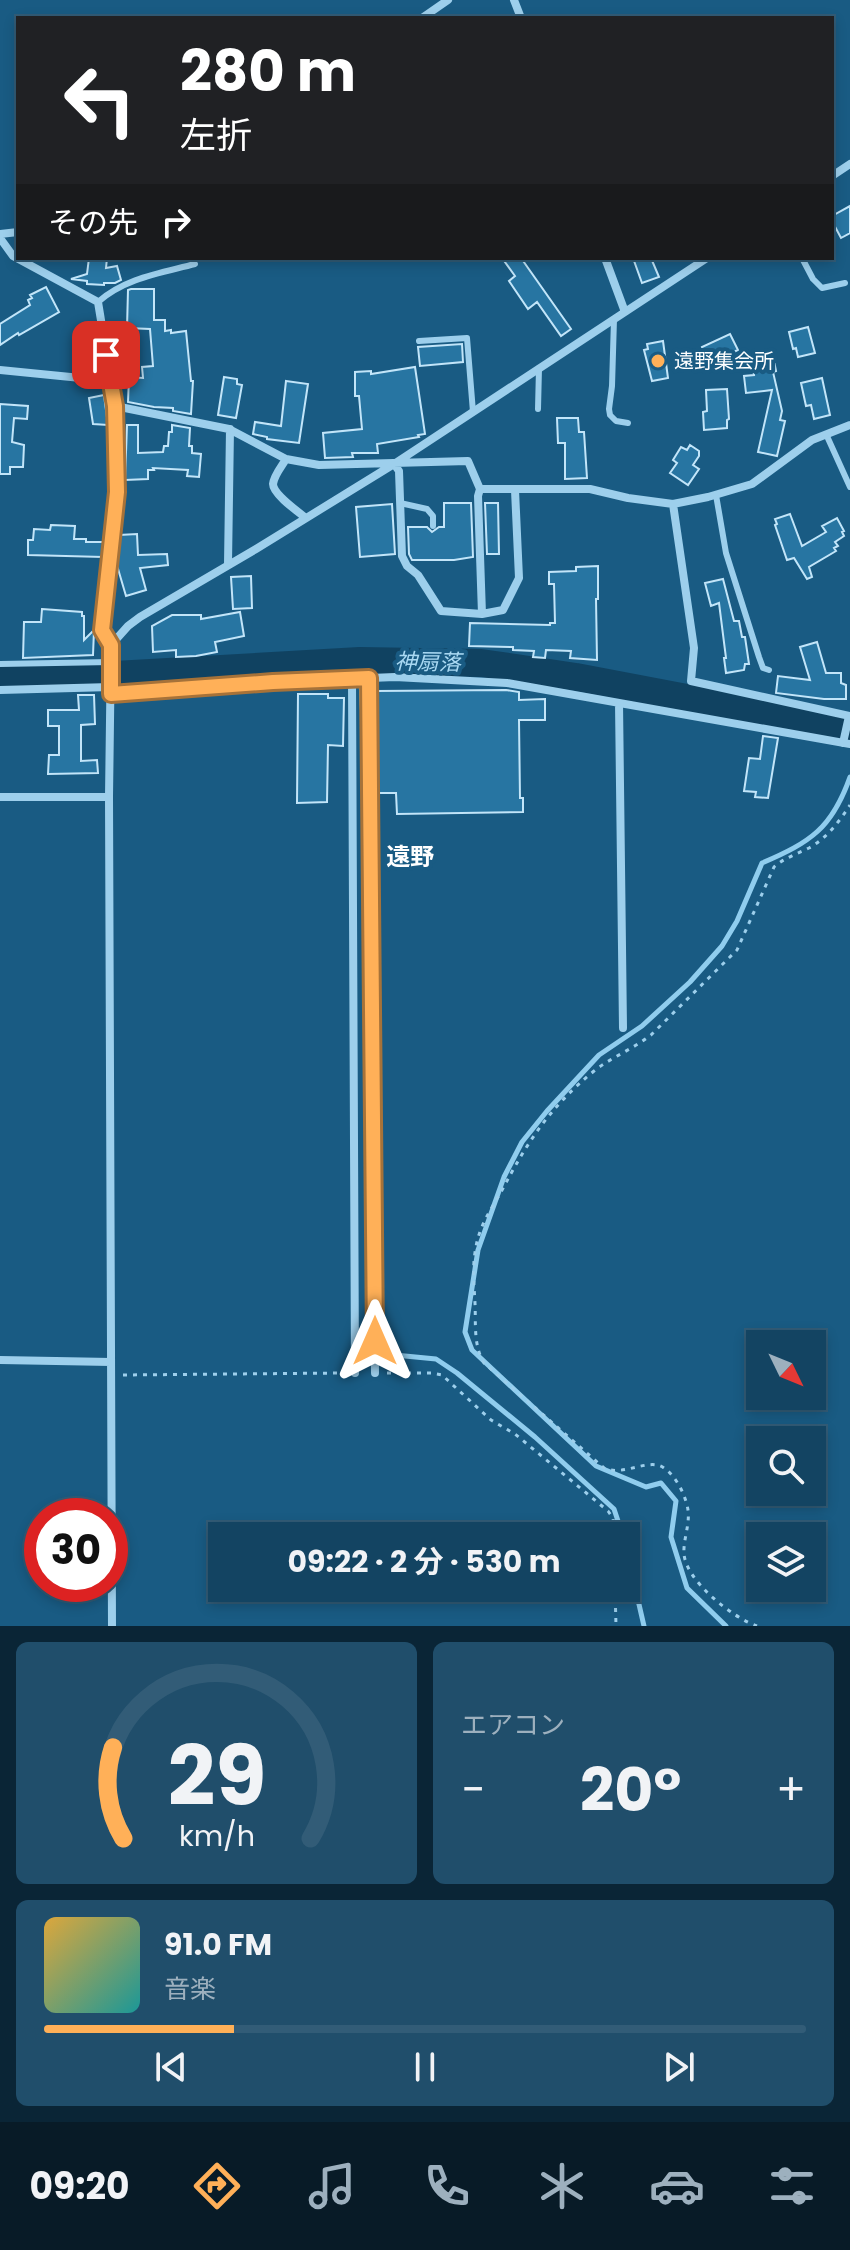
<!DOCTYPE html>
<html lang="ja">
<head>
<meta charset="utf-8">
<style>
	body { margin:0; font-family:Poppins,"Noto Sans JP",sans-serif; background:#204e6b; color:#f1f3f6; height:100vh; display:flex; flex-direction:column; font-size:30px; white-space:nowrap }
	* { box-sizing:border-box; margin:0 }
	p { font-size:26px; color:#9db0be }
	.icon { flex:none; width:44px; height:44px; fill:none; stroke:currentColor; stroke-width:2; stroke-linecap:round; stroke-linejoin:round }
	.map { position:relative; height:1626px; overflow:hidden }
	.panel { display:flex; flex-direction:column; gap:16px; padding:16px; background:#0a2536; flex:1 }
	.panel>* { flex:none }
	.top-card { position:absolute; left:16px; top:16px; width:818px; height:244px; border-radius:0px; box-shadow:0 4px 12px #0003,0 0 0 2px #325c77; background:#202124; color:#fff; overflow:hidden }
	.needle { width:52px; rotate:133deg }
	.buttons { position:absolute; left:746px; top:1330px; display:grid; gap:16px }
	.buttons a { display:grid; place-items:center; width:80px; height:80px; border-radius:0px; background:#134462; box-shadow:0 4px 12px #0003,0 0 0 2px #325c77; font-size:40px }
	.speed { position:absolute; left:24px; top:1498px; display:flex; gap:16px; font-size:40px; font-weight:700; text-align:center }
	.speed>* { display:grid; place-content:center; width:104px; height:104px; border-radius:50%; background:#134462; box-shadow:0 4px 12px #0003,0 0 0 2px #325c77; line-height:1 }
	.speed .limit { border:12px solid #d22; background:#fff; color:#111 }
	.pin { position:absolute; display:grid; place-items:center; width:68px; height:68px; color:#fff; margin:-34px; border-radius:16px; box-shadow:0 4px 12px #0006 }
	.me { position:absolute; width:88px; margin:-44px; rotate:0deg; stroke-linejoin:round; filter:drop-shadow(0 0 6px #0008) }
	.turn { display:flex; align-items:center; gap:28px; height:168px; padding:0 32px; font-size:36px }
	.turn .icon { width:104px; height:104px; stroke-width:2.5 }
	.turn b { display:block; font-size:56px; line-height:68px }
	.then { display:flex; align-items:center; height:76px; padding:0 32px; background:#0003; gap:16px; font-size:30px }
	.big { font-size:60px; font-weight:700; line-height:1.1 }
	.panel .card { flex:1; display:flex; flex-direction:column; justify-content:center; gap:12px; min-width:0; padding:0 28px; border-radius:12px; background:#204e6b }
	.panel .dial { align-items:center; gap:0 }
	.dial svg { height:208px; overflow:visible; fill:none; stroke:#325c77; stroke-width:7; stroke-linecap:round; text-anchor:middle }
	.dial text { fill:#f1f3f6; stroke:none }
	.song { display:flex; align-items:center; gap:24px }
	.cover { width:96px; height:96px; border-radius:12px; background:linear-gradient(135deg,hsl(40 70% 55%),hsl(180 70% 35%)) }
	.played { height:8px; border-radius:4px; background:linear-gradient(90deg,#ffb058 25%,#325c77 25%) }
	.keys { display:flex; justify-content:space-around; direction:ltr }
	.heat { display:flex; justify-content:space-between; align-items:center; font-size:44px; direction:ltr }
	.panel .tiles { flex:1; display:grid; gap:16px; grid-template-columns:1fr 1fr }
	.card:last-child { grid-column:span 2 }
	.trip { position:absolute; left:208px; top:1522px; width:432px; height:80px; border-radius:0px; background:#134462; box-shadow:0 4px 12px #0003,0 0 0 2px #325c77; font-weight:700; line-height:80px; text-align:center }
	.tabs { display:flex; height:128px; justify-content:space-around; align-items:center; background:#081b27; color:#9db0be }
	.tabs .icon { width:56px; height:56px }
	.tabs .current { color:#ffb058 }
	.tabs b { font-size:36px; color:#f1f3f6 }
	.map>svg:first-child { display:block }
	.lines { fill:none; stroke-linecap:round; stroke-linejoin:round }
	.stream { stroke:#90cdee; stroke-width:5 }
	.river { stroke:#104261; stroke-width:28 }
	.building { fill:#2775a2; stroke:#c2e5f9; stroke-width:2 }
	.path { stroke:#9dcfec; stroke-width:3; stroke-dasharray:4 6; stroke-linecap:butt }
	.service { stroke:#9dcfec; stroke-width:6 }
	.minor { stroke:#9dcfec; stroke-width:8 }
	.route-casing { stroke:#a67239; stroke-width:20 }
	.route { stroke:#ffb058; stroke-width:14 }
	.poi-dot { fill:#ffb058; stroke:#195b83; stroke-width:3 }
	.labels { text-anchor:middle; dominant-baseline:central; stroke-width:8; stroke-linejoin:round; paint-order:stroke }
	.poi-label { font-size:20px; fill:#fff; stroke:#195b83; text-anchor:start }
	.water-label { font-size:22px; font-style:italic; fill:#a9d9f3; stroke:#195b83 }
	.quarter-label { font-size:24px; font-weight:bold; fill:#fff; stroke:#195b83 }
</style>
</head>
<body>
<div class="map">
<svg width="850" height="1626" viewBox="0 0 850 1626">
	<rect width="100%" height="100%" fill="#195b83"/>
	<g class="lines">
		<path class="stream" d="M360 661 366 780
			M374 1353 436 1359 457 1373 535 1437 614 1509 623 1536
			M626 1548 644 1626
			M726 1626 687 1588 671 1537 676 1501 661 1483 646 1487 596 1466 472 1350 465 1332 478 1250 504 1177 522 1142 547 1111 599 1055 642 1026 690 982 722 946 737 921 762 863C811 842 832 828 850 777"/>
		<path class="river" d="M0 677 115 675 360 661 481 663 576 677 850 729"/>
	</g>
	<path class="building" d="M850 206V233L841 238 832 221V216Z
		M89 258H107L106 268 117 266 121 280 115 283H104V285L87 284V281L71 279 87 274Z
		M502 258H521L571 329 561 336 537 302 528 309 509 281 515 276Z
		M633 258H651L659 277 642 283Z
		M46 287 59 312 19 335 18 333 0 345V324L30 305 28 300 32 298 30 295Z
		M131 289H154V320H165V331L171 330V333L186 331 191 381H193L191 414 173 411V408L154 407 128 402 129 377 143 378 142 367 153 366 150 329 127 328 128 290Z
		M808 327 815 353 798 357 796 348 793 349 789 332Z
		M730 334 738 350 701 367 696 356 704 352 702 347Z
		M663 341 668 378 652 381 644 350 648 349 647 344Z
		M462 344 463 362 420 366 418 347Z
		M772 351 776 371 773 372 782 411 780 420 785 421 777 456 758 452 772 390 746 393 744 376 754 375 751 356Z
		M415 367 425 434 418 435 419 437 377 444 378 453H352L353 457 325 458 323 433 362 429 359 396H355V372L371 371V374Z
		M224 377 237 379V384L242 385 236 418 218 415Z
		M822 378 830 415 814 419 811 405 806 406 801 383Z
		M286 381 308 384 299 443 267 439V437L253 434 255 422 281 426Z
		M727 389 729 419 727 420V428L704 430 703 412 707 411 706 390Z
		M104 395 108 425 93 424 89 398Z
		M0 404 28 406 27 419 14 418 12 442 24 445 23 467H10V474H0Z
		M557 418H578L579 432H584L587 478 565 479V443H558Z
		M127 425H138V453L163 452 164 446H168L169 432H172V425L190 428 189 446H192V453L201 454 199 477 187 476 188 470 153 468 154 470H148V479L125 480Z
		M690 445 699 451V456L693 465 699 469 688 485 670 473 677 463 673 460 681 447 687 450Z
		M444 503H471L473 557 454 560H412L409 554 408 527H427L432 532 439 527H444Z
		M485 503H498L499 554H487Z
		M392 504 395 554 360 557 356 507Z
		M790 514 802 546 826 532 822 526 837 518 844 531 842 532 844 536 835 542 838 546 834 548 836 551 809 567 812 577 807 579 794 558 787 560 775 525 777 524 775 519Z
		M51 525 75 526 74 539H86V542H104L103 557 28 555V540H33L34 529 50 530Z
		M137 534 138 555 167 554 168 565 140 568 146 590 126 596 116 562 119 535Z
		M598 566V599H596L597 660 570 658 571 651 546 650 545 658 533 657 534 651 513 650V647L469 646 470 623 550 625V623H555L554 584H549V572L576 571V567Z
		M251 576 252 608 233 609 231 577Z
		M723 579 734 621H739L742 637H745L749 664H745L744 670 726 673 724 658H726L719 603 711 606 705 583Z
		M42 609 82 612V616H84V640L94 630 93 655 23 658 24 622H41Z
		M240 612 244 636 215 642 217 652 196 656 176 657V650L153 652 152 626 172 615H201V619Z
		M817 642 826 673H841V683L846 685V699H824L776 693 778 676 810 680 800 647Z
		M506 690 519 692V700L545 699V720H519L520 798H523V812L397 814 396 793H377L376 691Z
		M298 694H328V698H344L343 746 328 745 327 802 297 803Z
		M78 695H94L95 724 81 725V761L97 760 98 773 48 774 49 755H59V726H48V710H79Z
		M763 736 778 738 768 798 755 797 756 792 744 791 749 758 760 759Z"/>
	<g class="lines">
		<path class="path" d="M387 1373H431L442 1375 491 1420 515 1434 608 1511 613 1518 615 1536
			M123 1375 343 1373
			M615 1588 616 1626
			M757 1626C733 1618 686 1581 684 1554 683 1540 690 1525 688 1510 686 1496 676 1476 664 1468 649 1457 624 1477 604 1468L484 1363C473 1345 476 1322 475 1303 474 1284 472 1266 476 1247 479 1227 491 1209 501 1192 528 1141 549 1108 594 1071 612 1057 633 1049 651 1035L737 950 774 867C784 858 797 854 809 848 827 838 839 822 850 805"/>
		<path class="service" d="M802 258 813 279 822 288 845 283
			M98 302C125 278 161 273 195 264
			M614 319 612 386 609 409 610 415 616 421 628 423
			M419 341 467 338 473 412
			M538 409 539 368
			M826 434 850 487
			M716 495 726 553 759 657 763 668 769 670
			M400 503 427 509 433 516V526
			M0 664 111 662"/>
		<path class="minor" d="M514 0 521 18
			M422 18 448 0
			M832 176 850 164
			M0 234 18 232
			M0 238 13 256 98 302 115 406 117 492 102 630 111 645
			M605 258 625 312
			M0 370 111 381
			M115 406 229 429 286 459 319 465 468 461 480 489H590L628 498 673 504 708 497 752 484 812 440 850 425
			M286 459C282 466 274 475 273 484 273 494 297 511 306 518
			M394 464 399 471 402 556 407 566 418 575 441 611 482 614 503 610 519 578 515 490
			M480 489 478 496 482 614
			M673 504 694 648 691 681 850 716
			M228 564 230 429
			M369 678 375 1373
			M352 679 355 1373
			M0 690 111 687
			M111 694 273 682 395 677 507 683 850 744
			M619 703 623 1028
			M843 743 849 716
			M0 797H109
			M0 1360 111 1362
			M112 1626 109 797 111 645 128 626 140 617 256 549 394 464 707 258"/>
	</g>
	<g class="lines">
		<g class="route-casing">
			<path id="route" d="M106 355 115 406 117 492 102 630 111 645V694L273 682 369 678 375 1341"/>
		</g>
		<use href="#route" class="route"/>
	</g>
	<circle class="poi-dot" cx="658" cy="361" r="8"/>
	<g class="labels">
		<g class="poi-label">
			<text x="674" y="361">遠野集会所</text>
		</g>
		<g class="water-label">
			<text transform="translate(428 662) rotate(1)">神扇落</text>
		</g>
		<g class="quarter-label">
			<text x="410" y="856">遠野</text>
		</g>
	</g>
</svg>
<div class="buttons">
<a><svg class="needle" viewBox="-14 -14 28 28"><path d="M0-13l5 13h-10z" fill="#e53935"/><path d="M0 13l5-13h-10z" fill="#9db0be"/></svg></a>
<a><svg class="icon" aria-label="search" viewBox="0 0 24 24"><circle cx="10" cy="10" r="6"/><path d="M15 15l6 6"/></svg></a>
<a><svg class="icon" aria-label="layers" viewBox="0 0 24 24"><path d="M12 4l9 5-9 5-9-5zM3 14l9 5 9-5"/></svg></a>
</div>
<div class="speed"><div class="limit">30</div></div>
<div class="pin" style="left:106px;top:355px;background:#d93025"><svg class="icon" aria-label="arrive" viewBox="0 0 24 24"><path d="M6 21V4h12l-3 4 3 4H6"/></svg></div>
<svg class="me" style="left:375px;top:1341px" viewBox="-20 -20 40 40"><path d="M0-17L14 15 0 8-14 15z" fill="#ffb058" stroke="#fff" stroke-width="4"/></svg>
<div class="trip">09:22 · 2 分 · 530 m</div>
<div class="top-card">
<div class="turn"><svg class="icon" aria-label="left" viewBox="0 0 24 24"><path d="M17 20v-9H6M10 6l-5 5 5 5"/></svg><div><b>280 m</b>左折</div></div>
<div class="then">その先<svg class="icon" aria-label="right" viewBox="0 0 24 24"><path d="M7 20v-9h11M14 6l5 5-5 5"/></svg></div>
</div>
</div>
<section class="panel">
<div class="tiles">
<div class="card dial"><svg viewBox="0 0 100 80">
<path d="M14 69A42 42 0 1 1 86 69"/>
<path d="M14 69A42 42 0 0 1 10 34" stroke="#ffb058"/>
<text x="50" y="56" font-size="32" font-weight="700">29</text>
<text x="50" y="72" font-size="11">km/h</text>
</svg></div>
<div class="card"><p>エアコン</p>
<div class="heat"><a>−</a><b class="big">20°</b><a>+</a></div>
</div>
<div class="card">
<div class="song"><i class="cover"></i><div><b>91.0 FM</b><p>音楽</p></div></div>
<div class="played"></div>
<div class="keys"><svg class="icon" aria-label="previous" viewBox="0 0 24 24"><path d="M18 5L8 12l10 7zM5 5v14"/></svg><svg class="icon" aria-label="pause" viewBox="0 0 24 24"><path d="M8 5v14M16 5v14"/></svg><svg class="icon" aria-label="next" viewBox="0 0 24 24"><path d="M6 5l10 7-10 7zM19 5v14"/></svg></div>
</div>
</div>
</section>
<nav class="tabs">
<b>09:20</b>
<svg class="icon current" aria-label="directions" viewBox="0 0 24 24"><path d="M12 3l9 9-9 9-9-9zM9 14v-3h6M13 9l2 2-2 2"/></svg>
<svg class="icon" aria-label="music" viewBox="0 0 24 24"><path d="M9 18V5l10-2v13"/><circle cx="6" cy="18" r="3"/><circle cx="16" cy="16" r="3"/></svg>
<svg class="icon" aria-label="phone" viewBox="0 0 24 24"><path d="M5 4h4l2 5-3 2q2 4 5 5l2-3 5 2v4C11 20 4 13 5 4z"/></svg>
<svg class="icon" aria-label="climate" viewBox="0 0 24 24"><path d="M12 3v18M4 7l16 10M4 17L20 7"/></svg>
<svg class="icon" aria-label="car" viewBox="0 0 24 24"><path d="M5 17H2v-5l4-1 3-4h7l3 4 3 1v5h-3M9 17h6M6 11h13"/><circle cx="7" cy="17" r="2"/><circle cx="17" cy="17" r="2"/></svg>
<svg class="icon" aria-label="filters" viewBox="0 0 24 24"><path d="M4 7h16M4 17h16"/><circle cx="9" cy="7" r="2"/><circle cx="15" cy="17" r="2"/></svg>
</nav>
</body>
</html>
